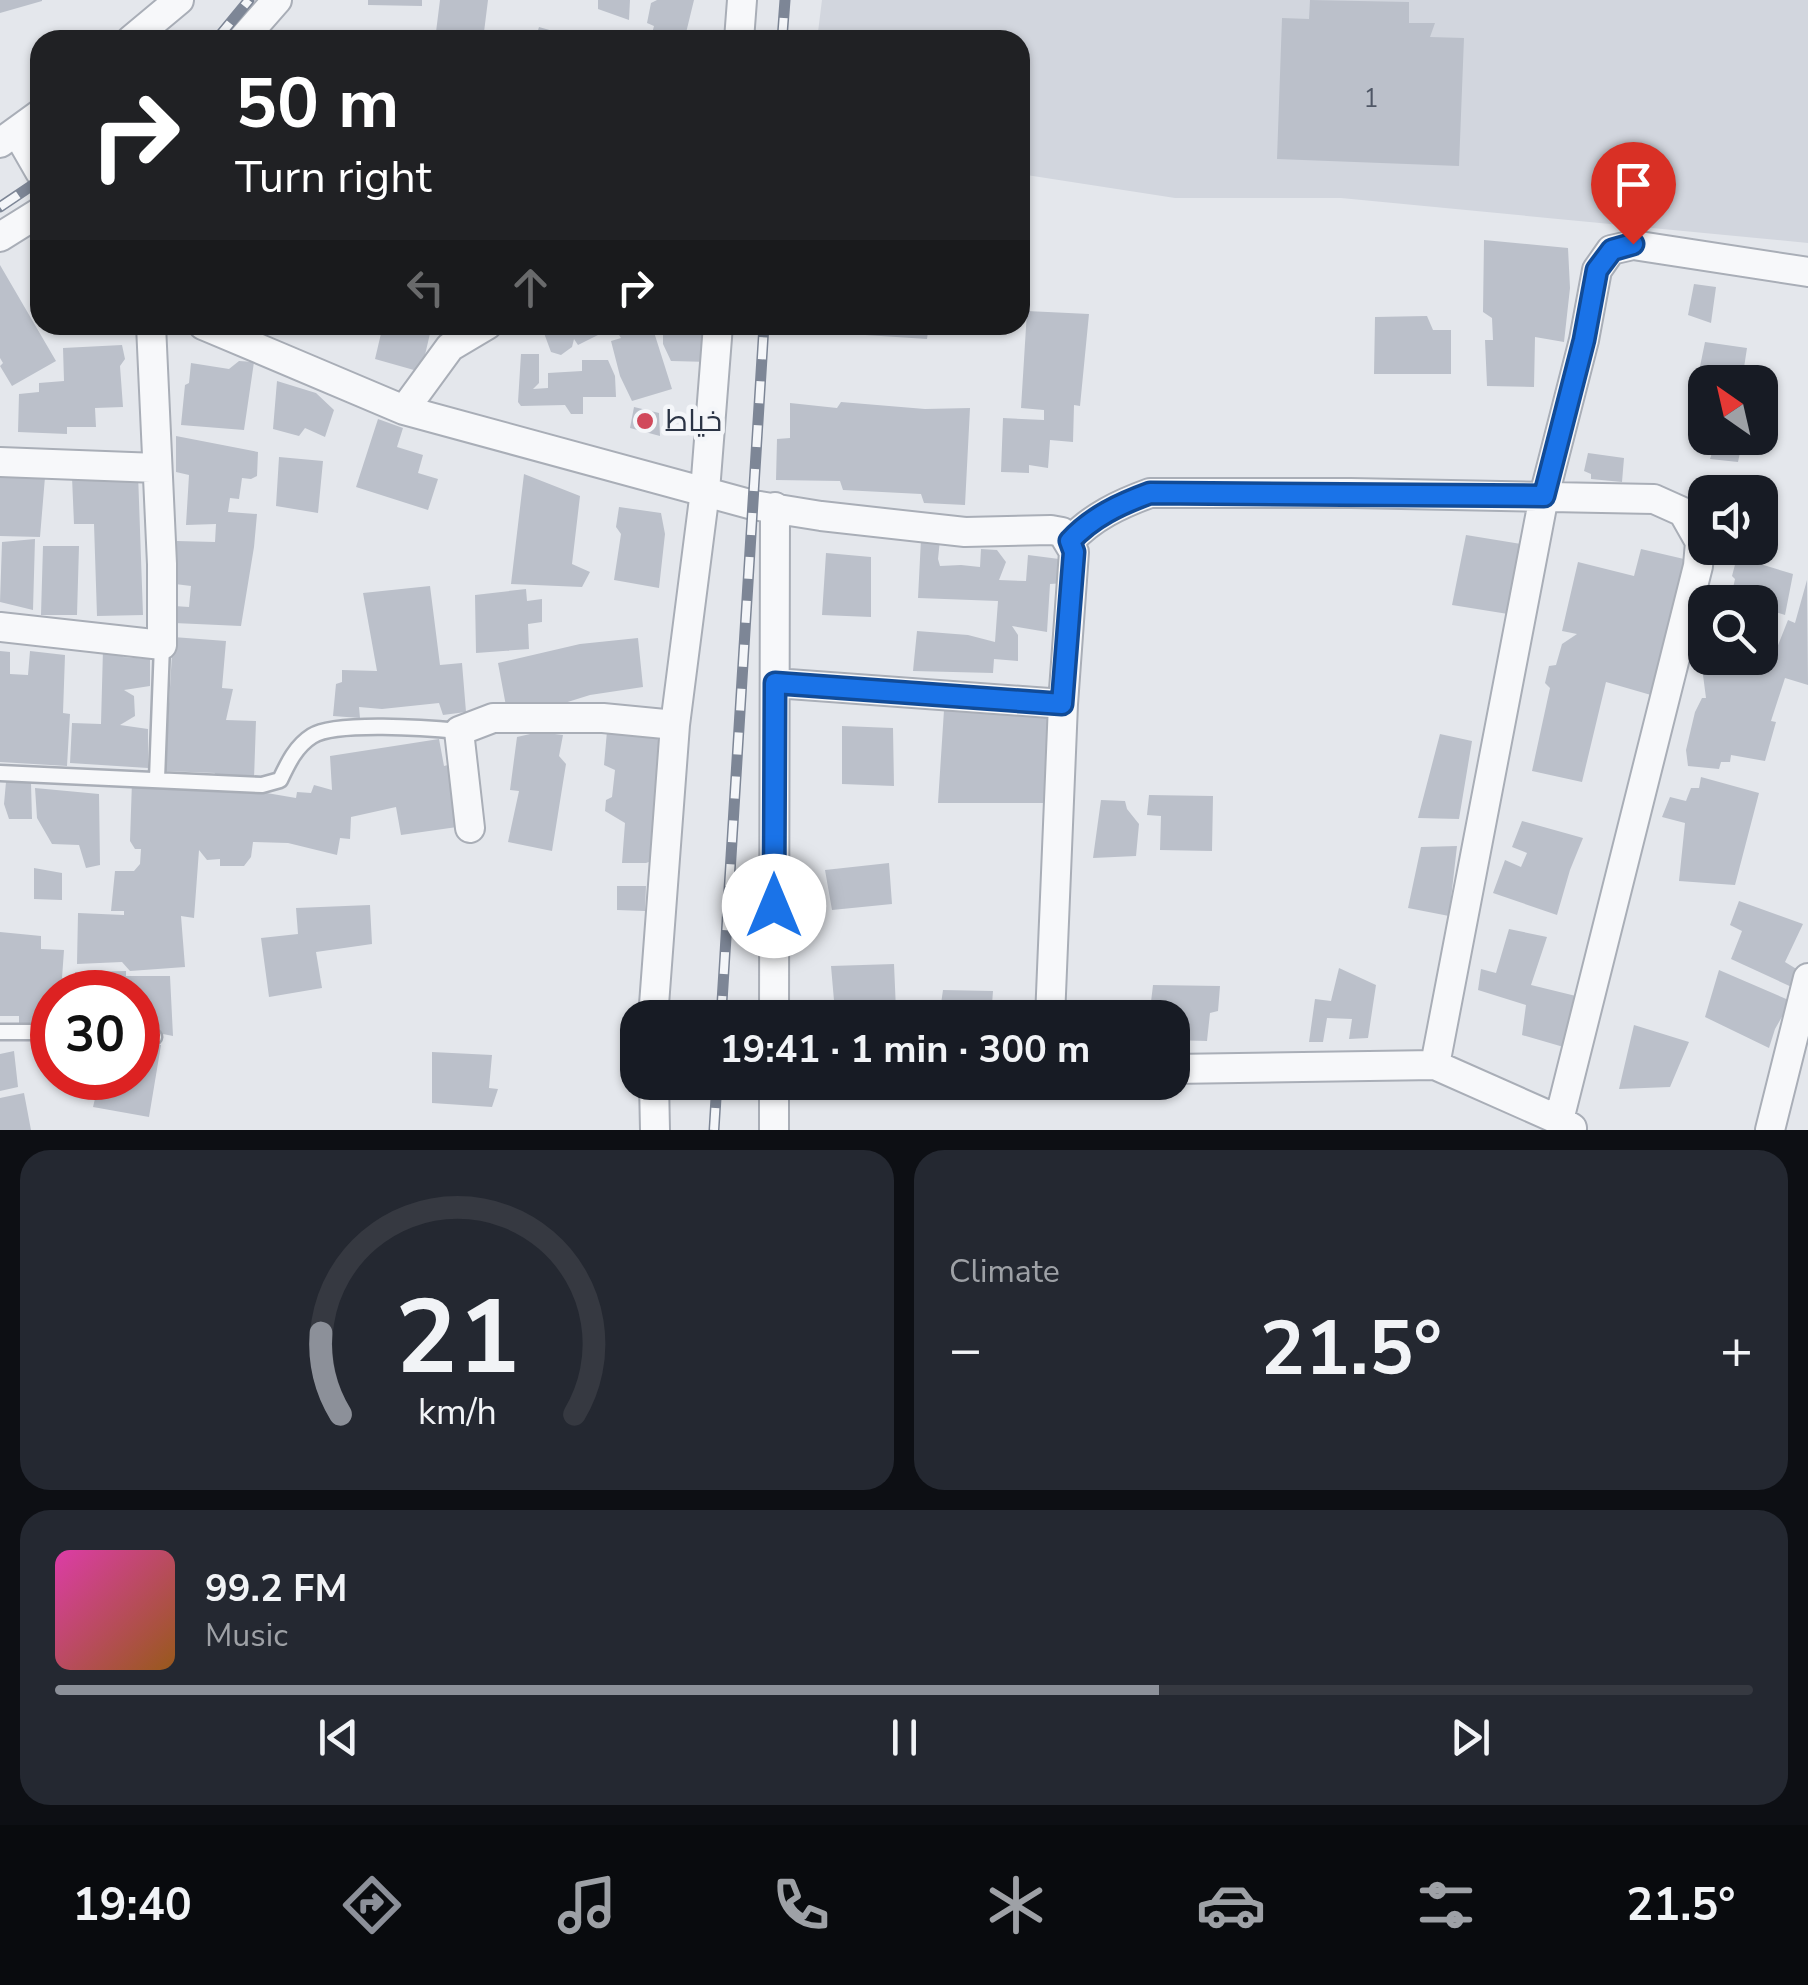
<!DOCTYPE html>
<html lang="en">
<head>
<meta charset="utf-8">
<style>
	body { margin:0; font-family:"Nunito Sans",Cairo,sans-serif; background:#242831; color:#f1f3f6; height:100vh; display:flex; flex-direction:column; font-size:38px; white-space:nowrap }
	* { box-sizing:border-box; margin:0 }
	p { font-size:32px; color:#9ea1a6 }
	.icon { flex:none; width:55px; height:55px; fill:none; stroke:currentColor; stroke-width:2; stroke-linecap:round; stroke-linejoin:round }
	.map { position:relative; height:1130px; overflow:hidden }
	.side { display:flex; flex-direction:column; gap:20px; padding:20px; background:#0d0f14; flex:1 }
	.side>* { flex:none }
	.hud { position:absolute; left:30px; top:30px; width:1000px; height:305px; border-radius:30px; box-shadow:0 2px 8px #0004; background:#202124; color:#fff; overflow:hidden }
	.needle { width:65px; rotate:326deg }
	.fabs { position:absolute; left:1688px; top:365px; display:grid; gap:20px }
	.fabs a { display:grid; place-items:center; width:90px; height:90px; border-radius:20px; background:#171b24; box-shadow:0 2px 8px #0004; font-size:50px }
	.speed { position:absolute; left:30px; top:970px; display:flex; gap:20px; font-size:50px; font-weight:700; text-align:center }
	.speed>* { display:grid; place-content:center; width:130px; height:130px; border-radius:50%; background:#171b24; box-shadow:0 2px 8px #0004; line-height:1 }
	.speed .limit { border:15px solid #d22; background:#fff; color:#111 }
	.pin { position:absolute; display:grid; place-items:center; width:85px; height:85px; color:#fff; margin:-102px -42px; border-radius:50% 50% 50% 0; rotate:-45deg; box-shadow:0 0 10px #0007 }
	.pin .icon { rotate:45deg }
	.me { position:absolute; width:110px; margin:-55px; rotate:0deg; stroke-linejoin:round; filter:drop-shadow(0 0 8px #0008) }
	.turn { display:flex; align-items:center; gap:35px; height:210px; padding:0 40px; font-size:45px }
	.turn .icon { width:130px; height:130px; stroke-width:2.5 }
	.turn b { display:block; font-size:70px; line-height:85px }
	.lanes { display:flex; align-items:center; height:95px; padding:0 40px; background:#0003; justify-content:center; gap:50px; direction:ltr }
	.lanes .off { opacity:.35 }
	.big { font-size:75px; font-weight:700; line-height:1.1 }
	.side .card { flex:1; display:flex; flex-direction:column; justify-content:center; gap:15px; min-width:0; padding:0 35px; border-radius:30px; background:#242831 }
	.side .dial { align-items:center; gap:0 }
	.dial svg { height:260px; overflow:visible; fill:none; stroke:#363941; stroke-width:7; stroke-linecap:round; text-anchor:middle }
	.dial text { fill:#f1f3f6; stroke:none }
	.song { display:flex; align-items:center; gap:30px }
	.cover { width:120px; height:120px; border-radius:15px; background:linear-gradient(135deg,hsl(320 70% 55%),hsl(30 70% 35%)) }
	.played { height:10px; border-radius:5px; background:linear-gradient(90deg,#8c9099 65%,#363941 65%) }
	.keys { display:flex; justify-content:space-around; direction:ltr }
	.heat { display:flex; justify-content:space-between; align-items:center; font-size:55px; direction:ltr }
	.side .tiles { flex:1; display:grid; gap:20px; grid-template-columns:1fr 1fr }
	.card:last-child { grid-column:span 2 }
	.trip { position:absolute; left:620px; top:1000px; width:570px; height:100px; border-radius:30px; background:#171b24; box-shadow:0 2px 8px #0004; font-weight:700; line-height:100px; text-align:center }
	.menu { display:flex; height:160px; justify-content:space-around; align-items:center; background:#090b0e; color:#9ea1a6 }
	.menu .icon { width:70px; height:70px }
	.menu .active { color:#8c9099 }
	.menu b { font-size:45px; color:#f1f3f6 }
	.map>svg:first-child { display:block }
	.built { fill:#d2d6de }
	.building { fill:#bbc0ca }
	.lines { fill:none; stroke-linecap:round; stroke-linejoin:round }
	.service-casing { stroke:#a9aeb7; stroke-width:19 }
	.minor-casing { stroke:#a9aeb7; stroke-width:32 }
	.service { stroke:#f7f8fa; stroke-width:14 }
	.minor { stroke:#f7f8fa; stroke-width:28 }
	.rail-casing { stroke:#7d8696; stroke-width:11 }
	.rail { stroke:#f4f6f9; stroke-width:8; stroke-dasharray:22; stroke-linecap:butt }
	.route-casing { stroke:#114b97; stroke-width:25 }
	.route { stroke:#1a73e8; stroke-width:18 }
	.poi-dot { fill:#d1495b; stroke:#f4f6f9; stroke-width:4 }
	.labels { text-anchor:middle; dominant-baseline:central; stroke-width:9; stroke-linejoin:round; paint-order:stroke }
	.number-label { font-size:25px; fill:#4f5766 }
	.poi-label { font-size:30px; fill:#2b3445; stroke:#f4f6f9; text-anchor:start }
</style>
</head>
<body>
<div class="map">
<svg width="1808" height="1130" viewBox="0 0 1808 1130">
	<rect width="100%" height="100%" fill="#e4e7ec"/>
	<path class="built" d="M822 0H1808V243L1341 198H1175L1020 174V40H817Z"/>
	<path class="building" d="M0 0H42V1L0 13Z
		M368 0H422V6L368 5Z
		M440 0H488L483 40H435Z
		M598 0H630L629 20 598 9Z
		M694 0 685 37 675 33 674 40H635L636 34 651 37 654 26 647 23 651 3 657 0Z
		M1310 0 1409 2V23H1435L1430 37 1464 38 1459 166 1277 159 1282 18 1309 19Z
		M539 27 581 39 580 40H535Z
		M1484 240 1568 248 1570 288 1564 342 1535 337 1534 387 1487 386 1485 340H1493L1492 318 1483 312Z
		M0 265 56 361 12 386 0 366 3 363 0 358Z
		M1694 284 1716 287 1711 323 1688 315Z
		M1027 311 1089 314 1080 406 1074 405 1073 442 1050 440 1048 468 1029 465V473L1001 472 1003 418 1044 420V410L1021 408Z
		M1427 316 1433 330H1451V374H1374L1375 317Z
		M383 325H432L421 372 375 359Z
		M541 325H595L598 335 578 345 574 339 572 347 561 355 551 352Z
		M598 325H646V332L653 329 672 389 632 401 620 376 611 341 621 338 614 327 599 329Z
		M663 325H710V362L671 361 663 344Z
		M850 325H929L927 339 850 334Z
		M1705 342 1747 348 1743 374 1764 377 1762 382H1705V388L1696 386Z
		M122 345 125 359 120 366 123 407 95 408 96 427H67V434L18 432 19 394 39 392V383L64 381 63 348Z
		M521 354H539V383L533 389 548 388V373L582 371V360H608L615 376 616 397H583V414H571L565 405 521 406 518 402Z
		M239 361 254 362 244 430 181 425 185 385 189 383 191 363 229 369Z
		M277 381 316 393 334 410 325 437 305 428 299 436 273 429Z
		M841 402 925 409 970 408 965 505 924 503 921 494 843 490 840 481 776 480 777 439 790 438V403L837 408Z
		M634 407 659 413 660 436 630 428Z
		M378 419 403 428 397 447 423 455 418 473 438 479 428 510 356 487Z
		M176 436 258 452 257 476 251 479 242 478 239 499 230 498 228 512 257 514 254 547 241 626 174 623V606L189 607 191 586 175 584 177 541 215 542 216 524 186 525 189 475 176 472Z
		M1717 438H1743L1738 462 1710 459Z
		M1588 453 1624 458 1622 482 1591 479V474L1584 471Z
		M279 457 323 461 318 513 276 506Z
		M138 473 143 615 97 616 94 524H74L72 477Z
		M0 474 45 477 40 537 0 536Z
		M524 474 580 496 572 564 590 572 582 587 511 584Z
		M619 507 661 513 665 534 659 588 614 580 621 534 616 527Z
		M1466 535 1521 544 1508 614 1452 605Z
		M35 539 33 610 0 602 2 542Z
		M921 539 940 540 938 559 940 566 961 565 980 567 981 549 997 550 1006 562 999 580 1026 581 1028 555 1067 560 1066 583 1050 584 1047 632 1012 626 1018 635V661L994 659 993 673 913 671 917 631 968 635 995 642 998 601 918 598Z
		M43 546H79L77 615H41Z
		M1641 549 1684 559 1674 606 1651 695 1606 682 1582 782 1532 771 1550 688 1545 683 1549 666 1556 665 1562 644 1577 634 1562 631 1578 562 1634 576Z
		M826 553 871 557V617L822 615Z
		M1737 557 1793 574 1785 615 1760 607V602H1748L1731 597 1735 579 1732 576Z
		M1807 580 1808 685 1785 678 1771 721 1776 722 1765 761 1731 755 1730 762H1721L1719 769 1688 766 1686 750 1695 712 1702 698H1706L1703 675 1710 662 1767 673 1788 620 1795 623Z
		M430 586 440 665 462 663 466 712 443 715 439 703 382 709 359 707 360 718 333 716 336 684 342 682V670L377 671 363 593Z
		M526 589 527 601 542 599V622L528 624 529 649 476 653 475 595Z
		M173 637 226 641 222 688 233 689 226 720 256 721 254 779 214 776 215 773 165 771Z
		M638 638 643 687 590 695 542 710 541 704 506 706 498 663 580 644Z
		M103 649 120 650 123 657 150 659V686L124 690 134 696 135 716 120 725 148 729V768L70 763 72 723 101 724Z
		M0 651 10 652V674L28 675 30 651 65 655 63 713 70 714 67 766 0 762Z
		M944 710 1051 718 1053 803H938Z
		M842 726 893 728 894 786 842 784Z
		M607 731 669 741 660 858 646 863H622L625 823 605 811 606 800 612 797 615 770 604 765Z
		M539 732 563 735 559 756 566 764 552 851 508 842 519 791 510 790 517 737Z
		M1440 734 1472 741 1459 819 1418 818Z
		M439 739 444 766 452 764 464 826 401 835 396 807 351 817 350 839 340 838 337 855 288 843 253 842 251 857 244 866H220V859L207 860 199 850 194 918 181 916 185 967 130 971 122 962 77 964 78 913 124 915V911H111L115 871H134L140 864 141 849H135L130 841 132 781 168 782V789L255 791 296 798 297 792 311 793 314 785 332 790 330 756Z
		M1701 777 1759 793 1735 885 1679 881 1685 823 1662 817 1670 797 1686 801 1691 788H1699Z
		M6 782 31 783 32 819H9L4 804Z
		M35 788 99 794 100 865 86 868 79 845 52 844 37 818Z
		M1149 795 1213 796 1212 851 1160 850 1161 816 1147 815Z
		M1101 800 1125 801 1127 809 1139 824 1136 856 1093 858Z
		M1522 821 1583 838 1570 870 1557 915 1493 893 1505 860 1521 867 1527 853 1512 847Z
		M1457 846 1449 916 1408 908 1421 847Z
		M889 863 892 904 832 910 825 870Z
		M34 868 62 873V900L34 899Z
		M617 886H646L645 911 617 910Z
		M1739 901 1803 924 1785 962 1803 973 1796 989 1731 959 1742 931 1730 925Z
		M370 905 372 944 316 952 322 988 269 997 261 938 298 934 296 908Z
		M1509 929 1547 937 1531 985 1580 997 1567 1048 1522 1035 1526 1005 1478 990 1481 969 1496 973Z
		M0 932 41 936V949L64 950 62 978 75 980V972L126 971V976H170L173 1036 138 1029V992H52V1024H50L19 1023V1016H0Z
		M894 964 896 1010 835 1012 831 966Z
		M1339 968 1376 985 1368 1038 1349 1039 1352 1019 1327 1018 1323 1042H1309L1315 999 1331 1001Z
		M1719 970 1791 1001 1775 1029 1769 1048 1705 1017Z
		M1153 985 1220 986 1218 1011 1210 1013 1207 1041 1172 1040V1018H1138L1139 1001 1151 1002Z
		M943 990 993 991 991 1018H939Z
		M1634 1025 1689 1042 1670 1087 1619 1089Z
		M138 1045H161L149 1117 93 1107 100 1078H138Z
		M14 1051 18 1087 0 1091V1054Z
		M432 1052 492 1055 489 1088 498 1089 492 1107 432 1103Z
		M24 1093 31 1130H0V1098Z"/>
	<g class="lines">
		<g class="service-casing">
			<path id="service" d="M0 773 262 785 280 780C288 763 296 746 312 736 335 721 429 728 459 731
				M157 779 162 645
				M0 1032H52
				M138 1036 154 1037"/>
		</g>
		<g class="minor-casing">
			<path id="minor" d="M131 40 179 0
				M242 40 277 0
				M739 40 742 0
				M17 132 40 172
				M0 143 40 114
				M0 237 40 212
				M203 325 404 410 753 505 821 516 965 532 1051 530 1062 532 1074 552 1063 704 1050 1018
				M404 410 450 347 487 325
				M0 462 157 468
				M1070 541C1092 517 1120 504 1150 493H1351L1654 499 1683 512 1700 542 1698 566 1559 1120
				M0 627 162 645V564L151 325
				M775 683 1063 704
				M470 828 459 731 493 718H603L675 725
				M653 1018 675 725 705 491 718 325
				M774 1018 775 507
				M1435 1065 1544 496 1584 340 1597 270 1611 250 1633 245 1808 272
				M1172 1069 1435 1065 1559 1120 1572 1128
				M654 1082 655 1130
				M774 1130V1082
				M1770 1130 1808 978"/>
		</g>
		<use href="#service" class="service"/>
		<use href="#minor" class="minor"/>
		<g class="rail-casing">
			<path id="rail" d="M216 40 249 0
				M782 40 785 0
				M0 207 40 180
				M721 1018 764 325
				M714 1130 717 1082"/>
		</g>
		<use href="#rail" class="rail"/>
	</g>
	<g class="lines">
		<g class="route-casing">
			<path id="route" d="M774 906 775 683 1062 704 1074 552 1070 541C1092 517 1120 504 1150 493L1544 496 1584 340 1597 270 1612 250 1633 244"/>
		</g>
		<use href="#route" class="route"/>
	</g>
	<circle class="poi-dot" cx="645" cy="421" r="10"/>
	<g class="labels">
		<g class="number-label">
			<text x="1371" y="99">1</text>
		</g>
		<g class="poi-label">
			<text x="665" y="421">خياط</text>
		</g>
	</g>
</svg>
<div class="fabs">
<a><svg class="needle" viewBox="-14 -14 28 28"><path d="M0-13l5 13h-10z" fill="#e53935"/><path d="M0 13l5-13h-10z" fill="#9ea1a6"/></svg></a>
<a><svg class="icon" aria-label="sound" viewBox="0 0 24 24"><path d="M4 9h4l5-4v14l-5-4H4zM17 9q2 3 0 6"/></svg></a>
<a><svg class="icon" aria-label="search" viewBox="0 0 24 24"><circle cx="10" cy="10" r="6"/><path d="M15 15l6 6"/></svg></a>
</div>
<div class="speed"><div class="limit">30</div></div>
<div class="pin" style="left:1633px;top:244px;background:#d93025"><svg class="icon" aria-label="arrive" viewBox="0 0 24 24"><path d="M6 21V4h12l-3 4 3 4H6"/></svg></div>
<svg class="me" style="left:774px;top:906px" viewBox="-20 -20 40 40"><circle r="19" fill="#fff"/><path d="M0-13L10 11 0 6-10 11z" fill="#1a73e8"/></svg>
<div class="trip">19:41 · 1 min · 300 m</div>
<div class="hud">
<div class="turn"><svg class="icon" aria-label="right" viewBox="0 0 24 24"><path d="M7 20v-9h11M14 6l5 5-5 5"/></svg><div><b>50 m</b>Turn right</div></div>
<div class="lanes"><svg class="icon off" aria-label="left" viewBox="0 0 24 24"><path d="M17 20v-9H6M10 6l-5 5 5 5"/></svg><svg class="icon off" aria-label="ahead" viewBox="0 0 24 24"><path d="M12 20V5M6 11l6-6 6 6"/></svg><svg class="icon" aria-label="right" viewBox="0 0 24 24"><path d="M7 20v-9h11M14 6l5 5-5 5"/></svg></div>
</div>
</div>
<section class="side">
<div class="tiles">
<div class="card dial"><svg viewBox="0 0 100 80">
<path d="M14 69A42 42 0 1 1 86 69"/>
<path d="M14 69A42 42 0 0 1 8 44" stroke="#8c9099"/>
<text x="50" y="56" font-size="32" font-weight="700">21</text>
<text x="50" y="72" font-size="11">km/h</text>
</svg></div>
<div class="card"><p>Climate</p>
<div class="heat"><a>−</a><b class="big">21.5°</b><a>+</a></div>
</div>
<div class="card">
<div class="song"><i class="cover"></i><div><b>99.2 FM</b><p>Music</p></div></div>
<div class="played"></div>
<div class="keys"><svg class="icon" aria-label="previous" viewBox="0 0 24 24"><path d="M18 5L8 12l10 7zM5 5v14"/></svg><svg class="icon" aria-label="pause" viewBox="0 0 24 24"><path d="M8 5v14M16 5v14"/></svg><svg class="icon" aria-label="next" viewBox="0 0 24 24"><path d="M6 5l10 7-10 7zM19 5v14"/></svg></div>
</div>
</div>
</section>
<nav class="menu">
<b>19:40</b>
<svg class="icon active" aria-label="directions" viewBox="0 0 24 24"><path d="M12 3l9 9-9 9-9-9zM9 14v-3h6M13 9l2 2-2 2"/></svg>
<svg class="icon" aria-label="music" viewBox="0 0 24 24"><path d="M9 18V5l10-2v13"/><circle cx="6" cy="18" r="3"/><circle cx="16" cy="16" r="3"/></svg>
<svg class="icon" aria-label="phone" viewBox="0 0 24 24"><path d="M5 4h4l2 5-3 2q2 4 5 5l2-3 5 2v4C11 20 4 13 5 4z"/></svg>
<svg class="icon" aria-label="climate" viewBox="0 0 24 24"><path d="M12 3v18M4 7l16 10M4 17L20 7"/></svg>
<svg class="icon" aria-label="car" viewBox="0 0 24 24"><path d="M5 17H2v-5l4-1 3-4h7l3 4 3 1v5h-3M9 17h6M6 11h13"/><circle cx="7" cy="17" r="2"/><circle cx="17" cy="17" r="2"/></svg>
<svg class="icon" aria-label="filters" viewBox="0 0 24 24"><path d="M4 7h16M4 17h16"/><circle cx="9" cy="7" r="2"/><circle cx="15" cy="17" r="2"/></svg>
<b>21.5°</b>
</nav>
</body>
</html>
